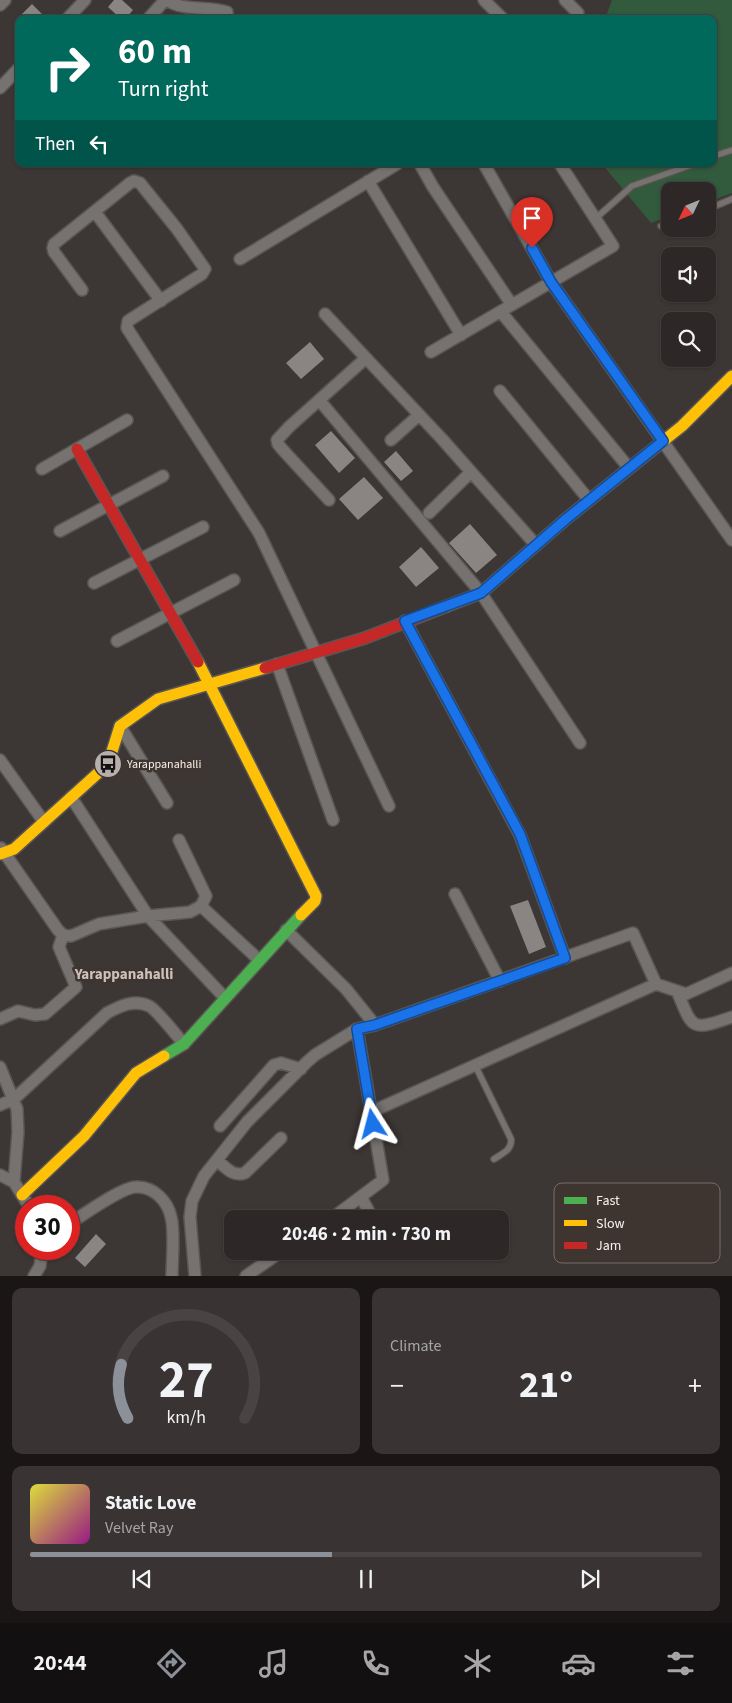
<!DOCTYPE html>
<html lang="en">
<head>
<meta charset="utf-8">
<style>
	body { margin:0; font-family:"Source Sans 3",sans-serif; background:#393433; color:#f1f3f6; height:100vh; display:flex; flex-direction:column; font-size:19px; white-space:nowrap }
	* { box-sizing:border-box; margin:0 }
	p { font-size:16px; color:#a7a6a7 }
	.icon { flex:none; width:28px; height:28px; fill:none; stroke:currentColor; stroke-width:2; stroke-linecap:round; stroke-linejoin:round }
	.map { position:relative; height:1276px; overflow:hidden }
	.sheet { display:flex; flex-direction:column; gap:12px; padding:12px; background:#191615; flex:1 }
	.sheet>* { flex:none }
	.hud { position:absolute; left:15px; top:15px; width:702px; height:152px; border-radius:10px; box-shadow:0 1px 4px #0004,0 0 0 1px #484444; background:#00695c; color:#fff; overflow:hidden }
	.needle { width:32px; rotate:227deg }
	.tools { position:absolute; left:661px; top:182px; display:grid; gap:10px }
	.tools a { display:grid; place-items:center; width:55px; height:55px; border-radius:10px; background:#2d2827; box-shadow:0 1px 4px #0004,0 0 0 1px #484444; font-size:25px }
	.speed { position:absolute; left:15px; top:1195px; display:flex; gap:10px; font-size:25px; font-weight:700; text-align:center }
	.speed>* { display:grid; place-content:center; width:65px; height:65px; border-radius:50%; background:#2d2827; box-shadow:0 1px 4px #0004,0 0 0 1px #484444; line-height:1 }
	.speed .limit { border:8px solid #d22; background:#fff; color:#111 }
	.pin { position:absolute; display:grid; place-items:center; width:42px; height:42px; color:#fff; margin:-51px -21px; border-radius:50% 50% 50% 0; rotate:-45deg; box-shadow:0 0 5px #0007 }
	.pin .icon { rotate:45deg }
	.me { position:absolute; width:55px; margin:-28px; rotate:351deg; stroke-linejoin:round; filter:drop-shadow(0 0 4px #0008) }
	.turn { display:flex; align-items:center; gap:18px; height:105px; padding:0 20px; font-size:22px }
	.turn .icon { width:65px; height:65px; stroke-width:2.5 }
	.turn b { display:block; font-size:35px; line-height:42px }
	.then { display:flex; align-items:center; height:48px; padding:0 20px; background:#0003; gap:10px; font-size:19px }
	.big { font-size:38px; font-weight:700; line-height:1.1 }
	.sheet .widget { flex:1; display:flex; flex-direction:column; justify-content:center; gap:8px; min-width:0; padding:0 18px; border-radius:10px; background:#393433 }
	.sheet .dial { align-items:center; gap:0 }
	.dial svg { height:130px; overflow:visible; fill:none; stroke:#484444; stroke-width:7; stroke-linecap:round; text-anchor:middle }
	.dial text { fill:#f1f3f6; stroke:none }
	.song { display:flex; align-items:center; gap:15px }
	.cover { width:60px; height:60px; border-radius:8px; background:linear-gradient(135deg,hsl(60 70% 55%),hsl(310 70% 35%)) }
	.played { height:5px; border-radius:2px; background:linear-gradient(90deg,#8c9099 45%,#484444 45%) }
	.keys { display:flex; justify-content:space-around; direction:ltr }
	.heat { display:flex; justify-content:space-between; align-items:center; font-size:28px; direction:ltr }
	.sheet .tiles { flex:1; display:grid; gap:12px; grid-template-columns:1fr 1fr }
	.widget:last-child { grid-column:span 2 }
	.trip { position:absolute; left:224px; top:1210px; width:285px; height:50px; border-radius:10px; background:#2d2827; box-shadow:0 1px 4px #0004,0 0 0 1px #484444; font-weight:700; line-height:50px; text-align:center }
	.dock { display:flex; height:80px; justify-content:space-around; align-items:center; background:#121010; color:#a7a6a7 }
	.dock .icon { width:35px; height:35px }
	.dock .selected { color:#8c9099 }
	.dock b { font-size:22px; color:#f1f3f6 }
	.map>svg:first-child { display:block }
	.green { fill:#325a3d }
	.building { fill:#8a8582 }
	.lines { fill:none; stroke-linecap:round; stroke-linejoin:round }
	.lane-casing { stroke:#595552; stroke-width:8 }
	.street-casing { stroke:#595552; stroke-width:14 }
	.fast-casing { stroke:#595552; stroke-width:14 }
	.slow-casing { stroke:#595552; stroke-width:14 }
	.jam-casing { stroke:#595552; stroke-width:14 }
	.lane { stroke:#767270; stroke-width:5.5 }
	.street { stroke:#767270; stroke-width:11 }
	.fast { stroke:#4caf50; stroke-width:11 }
	.slow { stroke:#ffc107; stroke-width:11 }
	.jam { stroke:#c62828; stroke-width:11 }
	.route-casing { stroke:#114b97; stroke-width:12 }
	.route { stroke:#1a73e8; stroke-width:9 }
	.labels { text-anchor:middle; dominant-baseline:central; stroke-width:5; stroke-linejoin:round; paint-order:stroke }
	.poi-label { font-size:12px; fill:#f7f0ec; stroke:#3f3530; text-anchor:start }
	.quarter-label { font-size:15px; font-weight:bold; fill:#cec1ba; stroke:#3f3530 }
	.key { fill:#3f3530; stroke:#766d68; stroke-width:1 }
	.key-label { font-size:14px; fill:#f7f0ec }
</style>
</head>
<body>
<div class="map">
<svg width="732" height="1276" viewBox="0 0 732 1276">
	<rect width="100%" height="100%" fill="#3c3634"/>
	<path class="green" d="M612 0H732V193L708 202V191H670V216L651 223 602 164H714V19H605Z"/>
	<path class="building" d="M114 0H122L133 10 125 19H121L108 7Z
		M32 4 47 19H26L22 14Z
		M310 342 324 359 301 379 286 363Z
		M331 431 355 458 339 473 315 445Z
		M396 451 413 471 401 481 384 462Z
		M364 477 383 498 358 520 339 499Z
		M470 524 497 555 476 573 449 543Z
		M421 547 439 568 416 587 399 567Z
		M528 900 546 947 529 954 510 906Z
		M96 1234 106 1244 85 1267 75 1258Z"/>
	<g class="lines">
		<g class="lane-casing">
			<path id="lane" d="M714 156 732 150
				M708 209 732 199
				M595 219 632 186 694 164
				M661 226 670 223
				M475 1065 511 1139C512 1150 503 1153 494 1159"/>
		</g>
		<g class="street-casing">
			<path id="street" d="M167 0C183 12 208 5 227 12V19
				M484 0 503 19
				M565 0 578 13
				M0 5 5 0
				M67 19 85 0
				M148 19 165 0
				M0 88 19 68
				M420 164 433 187 512 305
				M484 164 551 282 732 540
				M368 181 461 335
				M95 212 161 301
				M240 259 397 164
				M82 290 54 252 53 248 54 244 130 183 134 181 140 183 177 229 205 269 202 274 128 321 127 328 259 533 389 806
				M501 312 629 468
				M325 314 366 358 289 427 277 440 278 444 282 449 329 500
				M431 352 613 246 560 164
				M366 358 442 439 536 545
				M500 391 589 500
				M320 401 481 593 580 743
				M391 440 419 415
				M42 469 127 420
				M429 513 470 473
				M60 531 163 476
				M94 583 203 527
				M405 621 520 835 565 958
				M117 641 234 580
				M277 664 333 820
				M120 726 167 803
				M0 760 44 822
				M71 797 148 916 225 998
				M1 848 58 930 63 935 71 936 99 924 148 916 190 912 201 906 206 896 179 840
				M455 894 500 981
				M201 906 259 960
				M286 930 346 989 375 1025
				M677 991C693 1030 691 1031 732 1017
				M0 1019 18 1011 35 1015 45 1014 76 987 59 947 63 935
				M0 1067 17 1109 18 1132 14 1182
				M0 1105 14 1099 107 1013C120 1006 134 999 149 1006 156 1009 177 1036 184 1044
				M371 1112 656 984
				M220 1126 274 1065 281 1063 301 1069
				M217 1160C226 1168 233 1177 245 1173L281 1138
				M0 1175 14 1182 29 1206
				M361 1197 373 1219
				M331 1219 383 1180 357 1029 375 1025 633 933 656 984 686 994 732 973
				M69 1224C83 1215 122 1187 136 1187 154 1186 168 1202 171 1217 175 1231 172 1261 172 1276
				M34 1276 40 1266 42 1249
				M195 1276 190 1217 192 1201 204 1176 247 1122 307 1062 315 1055 357 1029
				M246 1276 282 1251"/>
		</g>
		<g class="fast-casing">
			<path id="fast" d="M164 1056 184 1044 301 915"/>
		</g>
		<g class="slow-casing">
			<path id="slow" d="M447 606 481 593 566 519 682 426 732 376
				M198 662 316 896 315 901 301 915
				M0 854 14 849 108 764 120 726 158 699 265 668
				M22 1195 84 1136 136 1073 164 1056"/>
		</g>
		<g class="jam-casing">
			<path id="jam" d="M77 449 198 662
				M265 668 365 638 447 606"/>
		</g>
		<use href="#lane" class="lane"/>
		<use href="#street" class="street"/>
		<use href="#fast" class="fast"/>
		<use href="#slow" class="slow"/>
		<use href="#jam" class="jam"/>
	</g>
	<g class="lines">
		<g class="route-casing">
			<path id="route" d="M373 1124 357 1029 375 1025 565 958 520 834 405 621 481 593 566 519 663 441 551 282 532 248"/>
		</g>
		<use href="#route" class="route"/>
	</g>
	<defs>
		<g id="bus-disc" transform="scale(1.4375)"><circle r="9.5" fill="#b6afac" stroke="#3f3530"/><path d="M-5-6H5V4H4V6H2V4H-2V6H-4V4H-5ZM-3.5-4V0h7V-4ZM-3.5 1.2v1.5H-2V1.2ZM2 1.2v1.5H3.5V1.2Z" fill="#111"/></g>
	</defs>
	<g fill-rule="evenodd">
		<use href="#bus-disc" x="108" y="764"/>
	</g>
	<g class="labels">
		<g class="poi-label">
			<text x="127" y="764">Yarappanahalli</text>
		</g>
		<g class="quarter-label">
			<text x="124" y="974">Yarappanahalli</text>
		</g>
	</g>
	<rect x="554" y="1183" width="166" height="80" rx="8" class="key"/>
	<rect x="564" y="1197" width="23" height="7" fill="#4caf50"/>
	<rect x="564" y="1220" width="23" height="6" fill="#ffc107"/>
	<rect x="564" y="1242" width="23" height="7" fill="#c62828"/>
	<g class="key-label">
		<text x="596" y="1205">Fast</text>
		<text x="596" y="1228">Slow</text>
		<text x="596" y="1250">Jam</text>
	</g>
</svg>
<div class="tools">
<a><svg class="needle" viewBox="-14 -14 28 28"><path d="M0-13l5 13h-10z" fill="#e53935"/><path d="M0 13l5-13h-10z" fill="#a7a6a7"/></svg></a>
<a><svg class="icon" aria-label="sound" viewBox="0 0 24 24"><path d="M4 9h4l5-4v14l-5-4H4zM17 9q2 3 0 6"/></svg></a>
<a><svg class="icon" aria-label="search" viewBox="0 0 24 24"><circle cx="10" cy="10" r="6"/><path d="M15 15l6 6"/></svg></a>
</div>
<div class="speed"><div class="limit">30</div></div>
<div class="pin" style="left:532px;top:248px;background:#d93025"><svg class="icon" aria-label="arrive" viewBox="0 0 24 24"><path d="M6 21V4h12l-3 4 3 4H6"/></svg></div>
<svg class="me" style="left:373px;top:1124px" viewBox="-20 -20 40 40"><path d="M0-17L14 15 0 8-14 15z" fill="#1a73e8" stroke="#fff" stroke-width="4"/></svg>
<div class="trip">20:46 · 2 min · 730 m</div>
<div class="hud">
<div class="turn"><svg class="icon" aria-label="right" viewBox="0 0 24 24"><path d="M7 20v-9h11M14 6l5 5-5 5"/></svg><div><b>60 m</b>Turn right</div></div>
<div class="then">Then<svg class="icon" aria-label="left" viewBox="0 0 24 24"><path d="M17 20v-9H6M10 6l-5 5 5 5"/></svg></div>
</div>
</div>
<section class="sheet">
<div class="tiles">
<div class="widget dial"><svg viewBox="0 0 100 80">
<path d="M14 69A42 42 0 1 1 86 69"/>
<path d="M14 69A42 42 0 0 1 10 36" stroke="#8c9099"/>
<text x="50" y="56" font-size="32" font-weight="700">27</text>
<text x="50" y="72" font-size="11">km/h</text>
</svg></div>
<div class="widget"><p>Climate</p>
<div class="heat"><a>−</a><b class="big">21°</b><a>+</a></div>
</div>
<div class="widget">
<div class="song"><i class="cover"></i><div><b>Static Love</b><p>Velvet Ray</p></div></div>
<div class="played"></div>
<div class="keys"><svg class="icon" aria-label="previous" viewBox="0 0 24 24"><path d="M18 5L8 12l10 7zM5 5v14"/></svg><svg class="icon" aria-label="pause" viewBox="0 0 24 24"><path d="M8 5v14M16 5v14"/></svg><svg class="icon" aria-label="next" viewBox="0 0 24 24"><path d="M6 5l10 7-10 7zM19 5v14"/></svg></div>
</div>
</div>
</section>
<nav class="dock">
<b>20:44</b>
<svg class="icon selected" aria-label="directions" viewBox="0 0 24 24"><path d="M12 3l9 9-9 9-9-9zM9 14v-3h6M13 9l2 2-2 2"/></svg>
<svg class="icon" aria-label="music" viewBox="0 0 24 24"><path d="M9 18V5l10-2v13"/><circle cx="6" cy="18" r="3"/><circle cx="16" cy="16" r="3"/></svg>
<svg class="icon" aria-label="phone" viewBox="0 0 24 24"><path d="M5 4h4l2 5-3 2q2 4 5 5l2-3 5 2v4C11 20 4 13 5 4z"/></svg>
<svg class="icon" aria-label="climate" viewBox="0 0 24 24"><path d="M12 3v18M4 7l16 10M4 17L20 7"/></svg>
<svg class="icon" aria-label="car" viewBox="0 0 24 24"><path d="M5 17H2v-5l4-1 3-4h7l3 4 3 1v5h-3M9 17h6M6 11h13"/><circle cx="7" cy="17" r="2"/><circle cx="17" cy="17" r="2"/></svg>
<svg class="icon" aria-label="filters" viewBox="0 0 24 24"><path d="M4 7h16M4 17h16"/><circle cx="9" cy="7" r="2"/><circle cx="15" cy="17" r="2"/></svg>
</nav>
</body>
</html>
